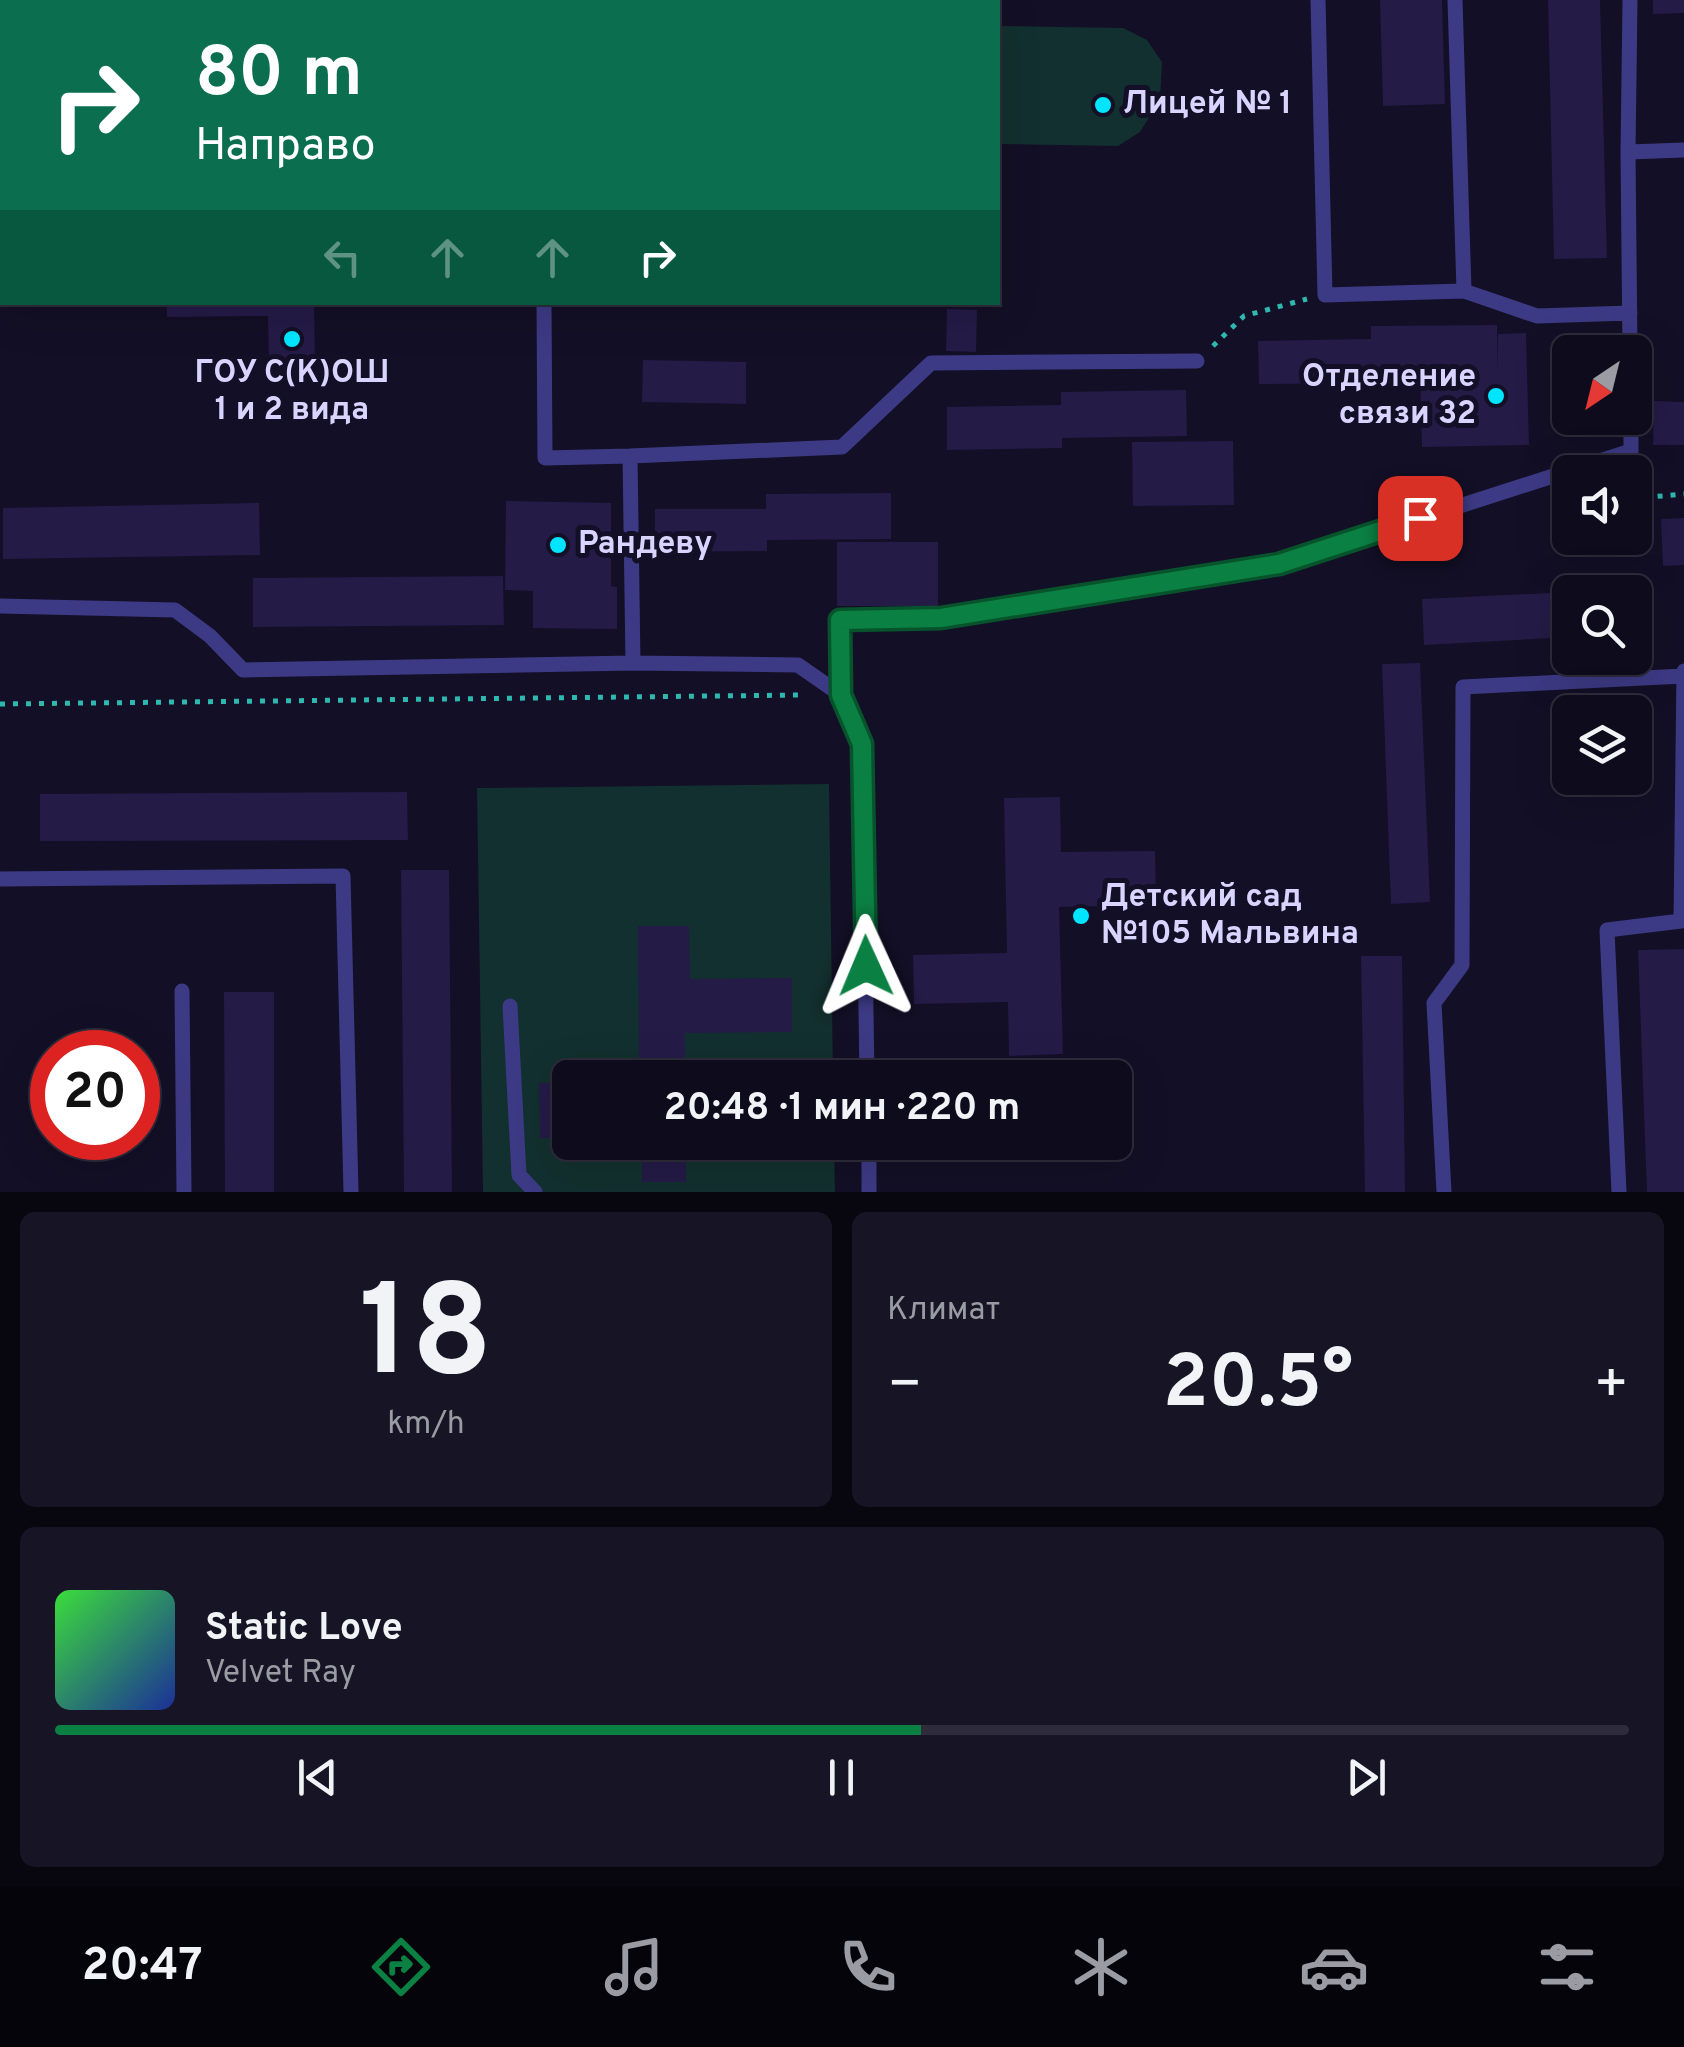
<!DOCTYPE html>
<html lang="ru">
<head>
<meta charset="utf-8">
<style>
	body { margin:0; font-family:Overpass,sans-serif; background:#171425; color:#f1f3f6; height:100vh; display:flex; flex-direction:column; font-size:38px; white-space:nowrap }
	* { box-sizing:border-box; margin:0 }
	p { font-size:32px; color:#9b9ba3 }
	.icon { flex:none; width:55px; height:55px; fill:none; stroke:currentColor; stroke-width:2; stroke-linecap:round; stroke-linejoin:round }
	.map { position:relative; height:1192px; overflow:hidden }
	.drawer { display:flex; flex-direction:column; gap:20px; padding:20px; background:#08060f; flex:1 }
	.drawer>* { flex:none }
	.top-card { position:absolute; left:0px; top:0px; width:1000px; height:305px; box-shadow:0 10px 40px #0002,0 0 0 2px #2e2b3b; background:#0b6e4f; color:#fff; overflow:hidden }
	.needle { width:65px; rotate:215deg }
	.buttons { position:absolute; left:1552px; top:335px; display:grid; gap:20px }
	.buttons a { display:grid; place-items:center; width:100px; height:100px; border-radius:15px; background:#0e0b1c; box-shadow:0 10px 40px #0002,0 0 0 2px #2e2b3b; font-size:50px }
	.speed { position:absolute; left:30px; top:1030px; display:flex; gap:20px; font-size:50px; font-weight:700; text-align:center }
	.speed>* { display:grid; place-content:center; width:130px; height:130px; border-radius:50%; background:#0e0b1c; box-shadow:0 10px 40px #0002,0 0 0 2px #2e2b3b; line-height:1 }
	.speed .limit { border:15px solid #d22; background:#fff; color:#111 }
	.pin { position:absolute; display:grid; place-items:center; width:85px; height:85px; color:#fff; margin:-42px; border-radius:20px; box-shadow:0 5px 15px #0006 }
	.me { position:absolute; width:110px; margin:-55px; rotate:359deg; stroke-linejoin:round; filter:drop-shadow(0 0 8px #0008) }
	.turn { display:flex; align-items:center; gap:35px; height:210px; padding:0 30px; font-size:45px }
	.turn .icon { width:130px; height:130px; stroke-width:2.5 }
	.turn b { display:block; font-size:70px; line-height:85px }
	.lanes { display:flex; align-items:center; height:95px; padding:0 30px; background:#0003; justify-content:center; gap:50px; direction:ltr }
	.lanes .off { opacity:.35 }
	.big { font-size:75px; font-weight:700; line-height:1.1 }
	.drawer .card { flex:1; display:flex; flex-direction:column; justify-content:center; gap:15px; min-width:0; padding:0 35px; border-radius:15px; background:#171425 }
	.drawer .dial { align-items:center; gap:0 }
	.dial b { font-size:130px; line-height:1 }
	.song { display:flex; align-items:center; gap:30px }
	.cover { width:120px; height:120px; border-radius:15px; background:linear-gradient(135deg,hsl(120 70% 55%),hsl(230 70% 35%)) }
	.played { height:10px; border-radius:5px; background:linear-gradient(90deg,#0b8043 55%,#2e2b3b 55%) }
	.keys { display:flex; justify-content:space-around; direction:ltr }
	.heat { display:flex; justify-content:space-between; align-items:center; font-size:55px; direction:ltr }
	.drawer .tiles { flex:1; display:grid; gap:20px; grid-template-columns:1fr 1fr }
	.card:last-child { grid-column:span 2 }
	.trip { position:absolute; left:552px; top:1060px; width:580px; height:100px; border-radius:15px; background:#0e0b1c; box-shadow:0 10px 40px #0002,0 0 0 2px #2e2b3b; font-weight:700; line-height:100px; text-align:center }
	.dock { display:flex; height:160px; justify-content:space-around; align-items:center; background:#06040b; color:#9b9ba3 }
	.dock .icon { width:70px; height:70px }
	.dock .on { color:#0b8043 }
	.dock b { font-size:45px; color:#f1f3f6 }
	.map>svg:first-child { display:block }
	.green { fill:#12302f }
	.building { fill:#241b47 }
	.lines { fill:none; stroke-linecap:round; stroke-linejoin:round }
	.path { stroke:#2fb8b0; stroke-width:5; stroke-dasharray:5 8; stroke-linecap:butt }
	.lane { stroke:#3d3a85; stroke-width:15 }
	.route-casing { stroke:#07532c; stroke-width:25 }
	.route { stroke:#0b8043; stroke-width:18 }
	.poi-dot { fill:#00e5ff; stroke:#130f26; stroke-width:4 }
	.labels { text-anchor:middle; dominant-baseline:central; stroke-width:10; stroke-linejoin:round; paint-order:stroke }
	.poi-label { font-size:32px; font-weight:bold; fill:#d9d4ff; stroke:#130f26; text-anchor:start }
</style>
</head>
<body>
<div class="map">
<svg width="1684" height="1192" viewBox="0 0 1684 1192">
	<rect width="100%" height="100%" fill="#130f26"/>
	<path class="green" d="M998 26 1123 28 1147 40 1162 62 1160 100 1140 132 1118 146 998 144Z
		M829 784 833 1077 570 1078V1142L834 1143 835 1192H483L477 788Z"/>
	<path class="building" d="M1380 0H1442L1445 104 1383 106Z
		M1548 0H1600L1607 258 1554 259Z
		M1653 0H1684V13L1653 14Z
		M167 302H314L315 360 269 361 268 316 167 317Z
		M947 309 977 310 976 352 946 351Z
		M1497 325V371L1498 334 1526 333 1529 445 1422 447 1420 373 1445 371 1373 372V383L1259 384 1258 341 1371 339V326Z
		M643 360 746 362V404L642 402Z
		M1186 390 1187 436 1062 438V448L947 450V407L1061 405V392Z
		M1654 401 1684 402V445H1653Z
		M1233 441 1234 505 1133 506 1132 442Z
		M891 493V539L767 540V551L655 552V509H766V494Z
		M506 501 611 503V586L617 587V629L533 628V591L505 590Z
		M259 503 260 555 3 559V508Z
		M1684 518V565L1663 566 1661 519Z
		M837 542H938V606H837Z
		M503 576 504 625 253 627V578Z
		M1645 588 1647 634H1635V592H1624V589Z
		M1570 592V637L1424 645 1422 599Z
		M1420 663 1430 902 1391 904 1382 664Z
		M407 792 408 840 40 841V794Z
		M1060 797 1061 852 1155 851 1156 905 1059 907 1063 1054 1009 1056 1008 1002 914 1004 913 955 1007 953 1004 798Z
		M401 870H449L452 1192H404Z
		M638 926H689L690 979 792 978V1032L685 1033V1078H639Z
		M1684 949V1192H1647L1638 950Z
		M1361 956H1402L1405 1192H1365Z
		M224 992H274V1192H225Z
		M539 1083H570V1137L540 1138Z
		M642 1142H686V1182H642Z"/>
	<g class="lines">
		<path class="path" d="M1213 346 1244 316 1307 299
			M1638 468 1650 497 1684 494
			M0 704 802 695"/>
		<path class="lane" d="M426 0V2
			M544 0V2
			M1318 0 1325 295 1464 291 1455 0
			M1630 0 1628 152 1684 150
			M1628 152 1630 352
			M1464 291 1537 316 1630 313
			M544 302 545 458 630 456 633 663
			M630 456 842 447 931 363 1197 361
			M0 606 175 610 210 636 243 670 633 663 798 665 841 695 862 744 867 1078
			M841 695V620L941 618 1279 564 1631 451V418
			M0 879 343 876 351 1192
			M182 991 184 1192
			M510 1006 519 1175 535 1192
			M869 1142V1192
			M1444 1192 1434 1003 1462 965 1463 687 1683 676
			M1619 1192 1607 930 1681 921 1684 671"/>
	</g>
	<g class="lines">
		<g class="route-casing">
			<path id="route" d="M866 966 862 744 841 695 840 620 941 618 1279 564 1420 518"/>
		</g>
		<use href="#route" class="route"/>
	</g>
	<g class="poi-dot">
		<circle cx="1103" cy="105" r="10"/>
		<circle cx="292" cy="339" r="10"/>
		<circle cx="1496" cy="396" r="10"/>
		<circle cx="558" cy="545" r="10"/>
		<circle cx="1081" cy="916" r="10"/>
	</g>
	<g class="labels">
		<g class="poi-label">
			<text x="1123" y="105">Лицей № 1</text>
			<text x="292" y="374" text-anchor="middle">ГОУ С(К)ОШ<tspan x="292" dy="37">1 и 2 вида</tspan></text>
			<text x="1476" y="378" text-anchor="end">Отделение<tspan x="1476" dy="37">связи 32</tspan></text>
			<text x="578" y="545">Рандеву</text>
			<text x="1101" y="898">Детский сад<tspan x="1101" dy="37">№105 Мальвина</tspan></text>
		</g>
	</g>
</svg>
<div class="buttons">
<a><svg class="needle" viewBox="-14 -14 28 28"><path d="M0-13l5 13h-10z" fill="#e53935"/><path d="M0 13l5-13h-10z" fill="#9b9ba3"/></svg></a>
<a><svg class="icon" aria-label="sound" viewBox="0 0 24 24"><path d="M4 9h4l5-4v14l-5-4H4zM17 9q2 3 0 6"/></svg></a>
<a><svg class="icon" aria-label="search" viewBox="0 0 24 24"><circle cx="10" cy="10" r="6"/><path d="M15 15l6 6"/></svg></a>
<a><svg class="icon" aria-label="layers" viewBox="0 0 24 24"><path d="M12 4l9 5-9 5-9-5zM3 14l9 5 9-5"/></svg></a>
</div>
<div class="speed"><div class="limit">20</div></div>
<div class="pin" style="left:1420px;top:518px;background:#d93025"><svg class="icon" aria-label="arrive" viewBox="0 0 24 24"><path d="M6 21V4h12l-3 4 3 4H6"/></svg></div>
<svg class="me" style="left:866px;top:966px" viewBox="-20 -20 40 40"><path d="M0-17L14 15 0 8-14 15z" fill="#0b8043" stroke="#fff" stroke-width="4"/></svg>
<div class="trip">20:48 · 1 мин · 220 m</div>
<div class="top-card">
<div class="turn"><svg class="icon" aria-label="right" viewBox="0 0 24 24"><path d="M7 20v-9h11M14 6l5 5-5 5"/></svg><div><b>80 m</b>Направо</div></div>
<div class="lanes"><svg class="icon off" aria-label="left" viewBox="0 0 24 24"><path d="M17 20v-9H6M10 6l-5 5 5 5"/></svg><svg class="icon off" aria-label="ahead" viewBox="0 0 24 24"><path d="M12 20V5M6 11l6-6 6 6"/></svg><svg class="icon off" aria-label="ahead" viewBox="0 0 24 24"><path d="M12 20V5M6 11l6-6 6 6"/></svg><svg class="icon" aria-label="right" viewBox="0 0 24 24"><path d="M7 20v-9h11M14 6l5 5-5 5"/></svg></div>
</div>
</div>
<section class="drawer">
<div class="tiles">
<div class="card dial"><b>18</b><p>km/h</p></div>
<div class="card"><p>Климат</p>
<div class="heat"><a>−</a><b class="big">20.5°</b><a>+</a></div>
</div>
<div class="card">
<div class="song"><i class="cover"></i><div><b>Static Love</b><p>Velvet Ray</p></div></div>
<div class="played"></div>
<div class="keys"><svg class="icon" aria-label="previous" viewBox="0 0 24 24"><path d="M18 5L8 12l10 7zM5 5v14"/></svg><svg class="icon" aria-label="pause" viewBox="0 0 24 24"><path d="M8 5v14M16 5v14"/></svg><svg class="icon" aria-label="next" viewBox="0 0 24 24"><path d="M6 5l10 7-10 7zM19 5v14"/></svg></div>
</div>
</div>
</section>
<nav class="dock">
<b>20:47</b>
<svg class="icon on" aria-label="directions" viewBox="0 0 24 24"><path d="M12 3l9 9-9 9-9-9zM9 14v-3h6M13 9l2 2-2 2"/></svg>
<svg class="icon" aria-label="music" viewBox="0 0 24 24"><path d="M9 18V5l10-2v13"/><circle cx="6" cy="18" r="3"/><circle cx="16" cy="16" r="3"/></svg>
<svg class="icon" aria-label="phone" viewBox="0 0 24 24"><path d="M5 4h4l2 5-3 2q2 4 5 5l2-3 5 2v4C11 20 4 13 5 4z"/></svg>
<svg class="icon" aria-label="climate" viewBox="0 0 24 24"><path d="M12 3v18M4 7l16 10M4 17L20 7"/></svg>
<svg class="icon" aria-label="car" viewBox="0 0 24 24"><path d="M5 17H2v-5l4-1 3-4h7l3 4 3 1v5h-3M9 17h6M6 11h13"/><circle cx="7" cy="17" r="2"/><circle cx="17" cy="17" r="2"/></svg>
<svg class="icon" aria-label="filters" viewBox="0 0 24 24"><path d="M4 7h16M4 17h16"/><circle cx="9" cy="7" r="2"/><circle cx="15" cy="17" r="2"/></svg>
</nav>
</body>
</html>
